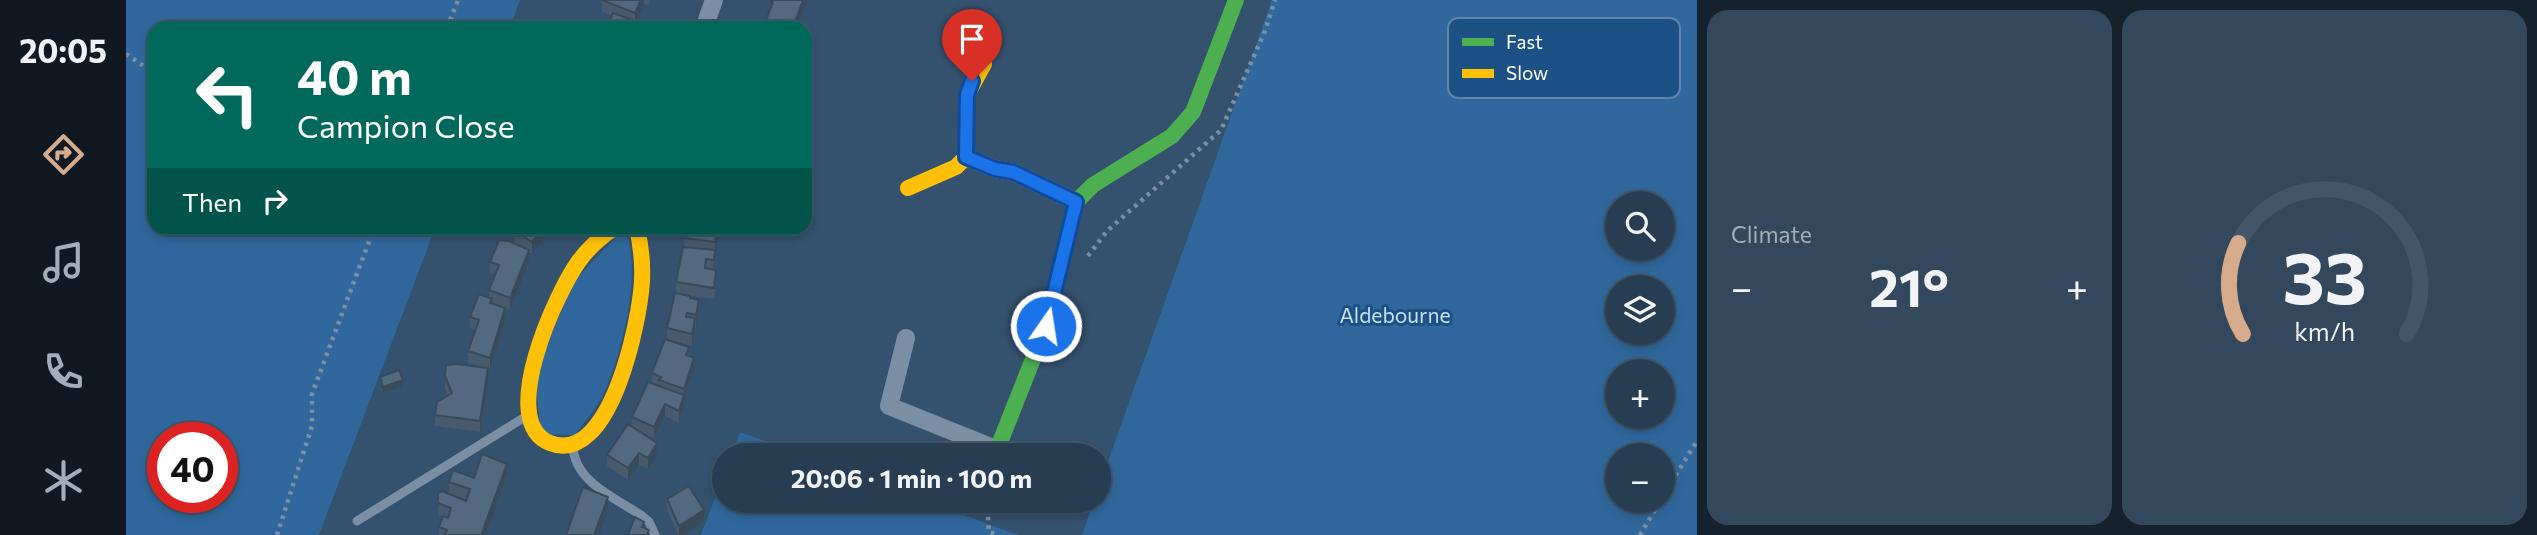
<!DOCTYPE html>
<html lang="en">
<head>
<meta charset="utf-8">
<style>
	body { margin:0; font-family:Commissioner,sans-serif; background:#33485c; color:#f1f3f6; height:100vh; display:flex; flex-direction:column; font-size:26px; white-space:nowrap }
	* { box-sizing:border-box; margin:0 }
	p { font-size:23px; color:#a4aeb8 }
	.icon { flex:none; width:38px; height:38px; fill:none; stroke:currentColor; stroke-width:2; stroke-linecap:round; stroke-linejoin:round }
	.map { position:relative; flex:1; overflow:hidden }
	.details { display:flex; flex-direction:column; gap:10px; padding:10px; background:#15222d; width:840px }
	.details>* { flex:none }
	.hud { position:absolute; left:21px; top:21px; width:665px; height:214px; border-radius:21px; box-shadow:0 4px 10px #0003,0 0 0 2px #435669; background:#00695c; color:#fff; overflow:hidden }
	.fabs { position:absolute; left:1479px; top:191px; display:grid; gap:14px }
	.fabs a { display:grid; place-items:center; width:70px; height:70px; border-radius:50%; background:#273d52; box-shadow:0 4px 10px #0003,0 0 0 2px #435669; font-size:35px }
	.speed { position:absolute; left:21px; top:422px; display:flex; gap:14px; font-size:35px; font-weight:700; text-align:center }
	.speed>* { display:grid; place-content:center; width:91px; height:91px; border-radius:50%; background:#273d52; box-shadow:0 4px 10px #0003,0 0 0 2px #435669; line-height:1 }
	.speed .limit { border:10px solid #d22; background:#fff; color:#111 }
	.pin { position:absolute; display:grid; place-items:center; width:60px; height:60px; color:#fff; margin:-72px -30px; border-radius:50% 50% 50% 0; rotate:-45deg; box-shadow:0 0 7px #0007 }
	.pin .icon { rotate:45deg }
	.me { position:absolute; width:77px; margin:-38px; rotate:13deg; stroke-linejoin:round; filter:drop-shadow(0 0 5px #0008) }
	.turn { display:flex; align-items:center; gap:24px; height:147px; padding:0 35px; font-size:32px }
	.turn .icon { width:91px; height:91px; stroke-width:2.5 }
	.turn b { display:block; font-size:49px; line-height:60px }
	.then { display:flex; align-items:center; height:66px; padding:0 35px; background:#0003; gap:14px; font-size:26px }
	.big { font-size:52px; font-weight:700; line-height:1.1 }
	.details .widget { flex:1; display:flex; flex-direction:column; justify-content:center; gap:10px; min-width:0; padding:0 24px; border-radius:21px; background:#33485c }
	.details .dial { align-items:center; gap:0 }
	.dial svg { height:182px; overflow:visible; fill:none; stroke:#435669; stroke-width:7; stroke-linecap:round; text-anchor:middle }
	.dial text { fill:#f1f3f6; stroke:none }
	.heat { display:flex; justify-content:space-between; align-items:center; font-size:38px; direction:ltr }
	.details .tiles { flex:1; display:grid; gap:10px; grid-template-columns:repeat(2,1fr) }
	.trip { position:absolute; left:586px; top:443px; width:399px; height:70px; border-radius:35px; background:#273d52; box-shadow:0 4px 10px #0003,0 0 0 2px #435669; font-weight:700; line-height:70px; text-align:center }
	main { display:flex; flex:1; min-height:0 }
	.menu { display:flex; flex-direction:column; width:126px; justify-content:space-around; align-items:center; background:#101821; color:#a4aeb8 }
	.menu .icon { width:49px; height:49px }
	.menu .on { color:#d6ab8b }
	.menu b { font-size:32px; color:#f1f3f6 }
	.map>svg:first-child { display:block }
	.green { fill:#30689d; fill-rule:evenodd }
	.lines { fill:none; stroke-linecap:round; stroke-linejoin:round }
	.path { stroke:#7b8fa4; stroke-width:4.5; stroke-dasharray:3.5 5; stroke-linecap:butt }
	.lane { stroke:#7b8fa4; stroke-width:9 }
	.street { stroke:#7b8fa4; stroke-width:18 }
	.fast { stroke:#4caf50; stroke-width:16 }
	.slow { stroke:#ffc107; stroke-width:16 }
	.wall { fill:#475a6e }
	.shaded-wall { fill:#394a5a }
	.building { fill:#526980; stroke:#394a5a; stroke-width:2 }
	.route-casing { stroke:#114b97; stroke-width:18 }
	.route { stroke:#1a73e8; stroke-width:12 }
	.labels { text-anchor:middle; dominant-baseline:central; stroke-width:6; stroke-linejoin:round; paint-order:stroke }
	.park-label { font-size:21px; fill:#c9e1f8; stroke:#1c5186 }
	.key { fill:#1c5186; stroke:#6085aa; stroke-width:2 }
	.key-label { font-size:19px; fill:#fff }
</style>
</head>
<body>
<main>
<nav class="menu">
<b>20:05</b>
<svg class="icon on" aria-label="directions" viewBox="0 0 24 24"><path d="M12 3l9 9-9 9-9-9zM9 14v-3h6M13 9l2 2-2 2"/></svg>
<svg class="icon" aria-label="music" viewBox="0 0 24 24"><path d="M9 18V5l10-2v13"/><circle cx="6" cy="18" r="3"/><circle cx="16" cy="16" r="3"/></svg>
<svg class="icon" aria-label="phone" viewBox="0 0 24 24"><path d="M5 4h4l2 5-3 2q2 4 5 5l2-3 5 2v4C11 20 4 13 5 4z"/></svg>
<svg class="icon" aria-label="climate" viewBox="0 0 24 24"><path d="M12 3v18M4 7l16 10M4 17L20 7"/></svg>
</nav>
<div class="map">
<svg width="1571" height="535" viewBox="0 0 1571 535">
	<rect width="100%" height="100%" fill="#34516e"/>
	<path class="green" d="M0 0H394L384 28H28V228H309L193 535H0ZM37 438H96V497H37Z
		M1146 0H1571V535H956L968 501 973 500V487ZM1536 203V248H1491V203ZM1536 287V332H1491V287ZM1536 371V416H1491V371ZM1536 455V500H1491V455Z
		M494 233 501 236C515 276 495 358 477 395 470 409 458 422 449 435L415 434 409 374 448 281Z
		M614 432 677 455H606Z
		M598 474V500L799 501 892 535H575Z"/>
	<g class="lines">
		<path class="path" d="M321 28 332 0
			M0 54 28 73
			M962 256 981 231 1095 130 1139 31 1149 0
			M1536 497 1571 441
			M861 500 863 532 871 535
			M151 535 186 426V394L248 228
			M1514 535 1535 500"/>
		<path class="lane" d="M447 446C448 482 490 498 516 516L523 522 529 535
			M231 521 399 417"/>
		<path class="street" d="M578 28 588 0
			M840 157 869 169 887 172 950 202
			M780 338 763 406 870 449"/>
		<path class="fast" d="M869 455 920 326 950 202 967 185 1046 136 1067 112 1110 0"/>
		<path class="slow" d="M782 188 830 167 840 157 841 95 858 64
			M488 228C475 237 463 247 453 261 431 291 370 422 424 443 485 467 514 319 516 281 517 263 515 246 511 228"/>
	</g>
	<path class="wall" d="M476 0H524L522 5 518 4 509 24 476 12Z
		M383 228H425L406 254 403 252V262L384 310 366 303 379 320 364 369H362V379L354 432 309 426V415L322 395 319 388 320 365 357 367 342 363V351L349 330 344 328V317L363 298V290L369 275 364 273V262L396 247 389 243V235L383 231Z
		M592 228 588 269 590 281 588 299 564 296V298L573 312 566 346 541 340 563 356 568 369 558 400V407L553 423 539 416 528 438 515 432 531 454 522 469 513 465 502 480 481 466V455L506 426V417L526 383V373L541 340V328L550 293V282L558 247V238Z
		M381 475 360 535H313V527L317 517 312 515V493L323 494V482L348 478Z
		M541 499 578 521 557 535H552L541 510Z"/>
	<path class="shaded-wall" d="M515 0H518V4L509 24V13Z
		M677 0H681V1L671 28H667Z
		M417 228H425L406 254V242Z
		M591 228H592V232L588 272 589 242Z
		M403 250V262L384 310V298Z
		M573 300V312L570 327V315Z
		M379 308V320L364 369V358Z
		M569 318V330L566 346V334Z
		M568 358V369L558 400V407L553 423V411L558 396V389Z
		M362 368V379L354 432V421Z
		M277 380V386L257 393V387Z
		M539 404V416L528 438V427Z
		M531 443V454L522 469V458Z
		M513 453V465L502 480V468Z
		M381 464V475L360 535H355Z
		M482 497V509L473 535H468Z
		M578 510V521L557 535H553V526Z"/>
	<path class="building" d="M476 0H515L509 13Z
		M644 0H677L667 28H637L647 2 644 1Z
		M487 13 509 21 507 27 510 28H481Z
		M391 228H417L406 242 389 231Z
		M560 228H591L589 242 558 238Z
		M373 240 383 241 403 250 384 298 363 290 373 265 364 262Z
		M557 247 589 250 588 260 580 259 579 268 590 270 588 288 550 282Z
		M549 293 564 296V298L573 300 570 315 561 313 560 317 569 318 566 334 541 328Z
		M353 294 366 299 364 303 379 308 364 358 342 351 353 320 344 317Z
		M539 339 563 347 560 355 568 358 558 389 533 380 535 377 526 373Z
		M330 364 362 368 354 421 309 415 311 402 326 393 319 376 320 365Z
		M273 370 277 380 257 387 254 377Z
		M522 382 558 395 553 411 539 404 528 427 506 417Z
		M502 424 531 443 522 458 513 453 502 468 481 455Z
		M356 454 381 464 355 535H319L321 530 313 527 317 516 322 518 325 508 312 503V493L316 491 340 501 344 489 323 482 327 470 348 478Z
		M563 486 578 510 553 526 541 499Z
		M457 487 482 497 468 535H440Z
		M509 517 518 522 516 527 523 530 521 535H505L502 534Z"/>
	<g class="lines">
		<g class="route-casing">
			<path id="route" d="M846 81 841 95 840 157 869 169 887 172 950 202 920 326"/>
		</g>
		<use href="#route" class="route"/>
	</g>
	<g class="labels">
		<g class="park-label">
			<text x="1269" y="314">Aldebourne</text>
		</g>
	</g>
	<rect x="1322" y="18" width="232" height="80" rx="10" class="key"/>
	<rect x="1336" y="38" width="32" height="8" fill="#4caf50"/>
	<rect x="1336" y="69" width="32" height="9" fill="#ffc107"/>
	<g class="key-label">
		<text x="1380" y="49">Fast</text>
		<text x="1380" y="80">Slow</text>
	</g>
</svg>
<div class="fabs">
<a><svg class="icon" aria-label="search" viewBox="0 0 24 24"><circle cx="10" cy="10" r="6"/><path d="M15 15l6 6"/></svg></a>
<a><svg class="icon" aria-label="layers" viewBox="0 0 24 24"><path d="M12 4l9 5-9 5-9-5zM3 14l9 5 9-5"/></svg></a>
<a>+</a>
<a>−</a>
</div>
<div class="speed"><div class="limit">40</div></div>
<div class="pin" style="left:846px;top:81px;background:#d93025"><svg class="icon" aria-label="arrive" viewBox="0 0 24 24"><path d="M6 21V4h12l-3 4 3 4H6"/></svg></div>
<svg class="me" style="left:920px;top:326px" viewBox="-20 -20 40 40"><circle r="17" fill="#1a73e8" stroke="#fff" stroke-width="3"/><path d="M0-11L8 9 0 5-8 9z" fill="#fff"/></svg>
<div class="trip">20:06 · 1 min · 100 m</div>
<div class="hud">
<div class="turn"><svg class="icon" aria-label="left" viewBox="0 0 24 24"><path d="M17 20v-9H6M10 6l-5 5 5 5"/></svg><div><b>40 m</b>Campion Close</div></div>
<div class="then">Then<svg class="icon" aria-label="right" viewBox="0 0 24 24"><path d="M7 20v-9h11M14 6l5 5-5 5"/></svg></div>
</div>
</div>
<section class="details">
<div class="tiles">
<div class="widget"><p>Climate</p>
<div class="heat"><a>−</a><b class="big">21°</b><a>+</a></div>
</div>
<div class="widget dial"><svg viewBox="0 0 100 80">
<path d="M14 69A42 42 0 1 1 86 69"/>
<path d="M14 69A42 42 0 0 1 12 29" stroke="#d6ab8b"/>
<text x="50" y="56" font-size="32" font-weight="700">33</text>
<text x="50" y="72" font-size="11">km/h</text>
</svg></div>
</div>
</section>
</main>
</body>
</html>
